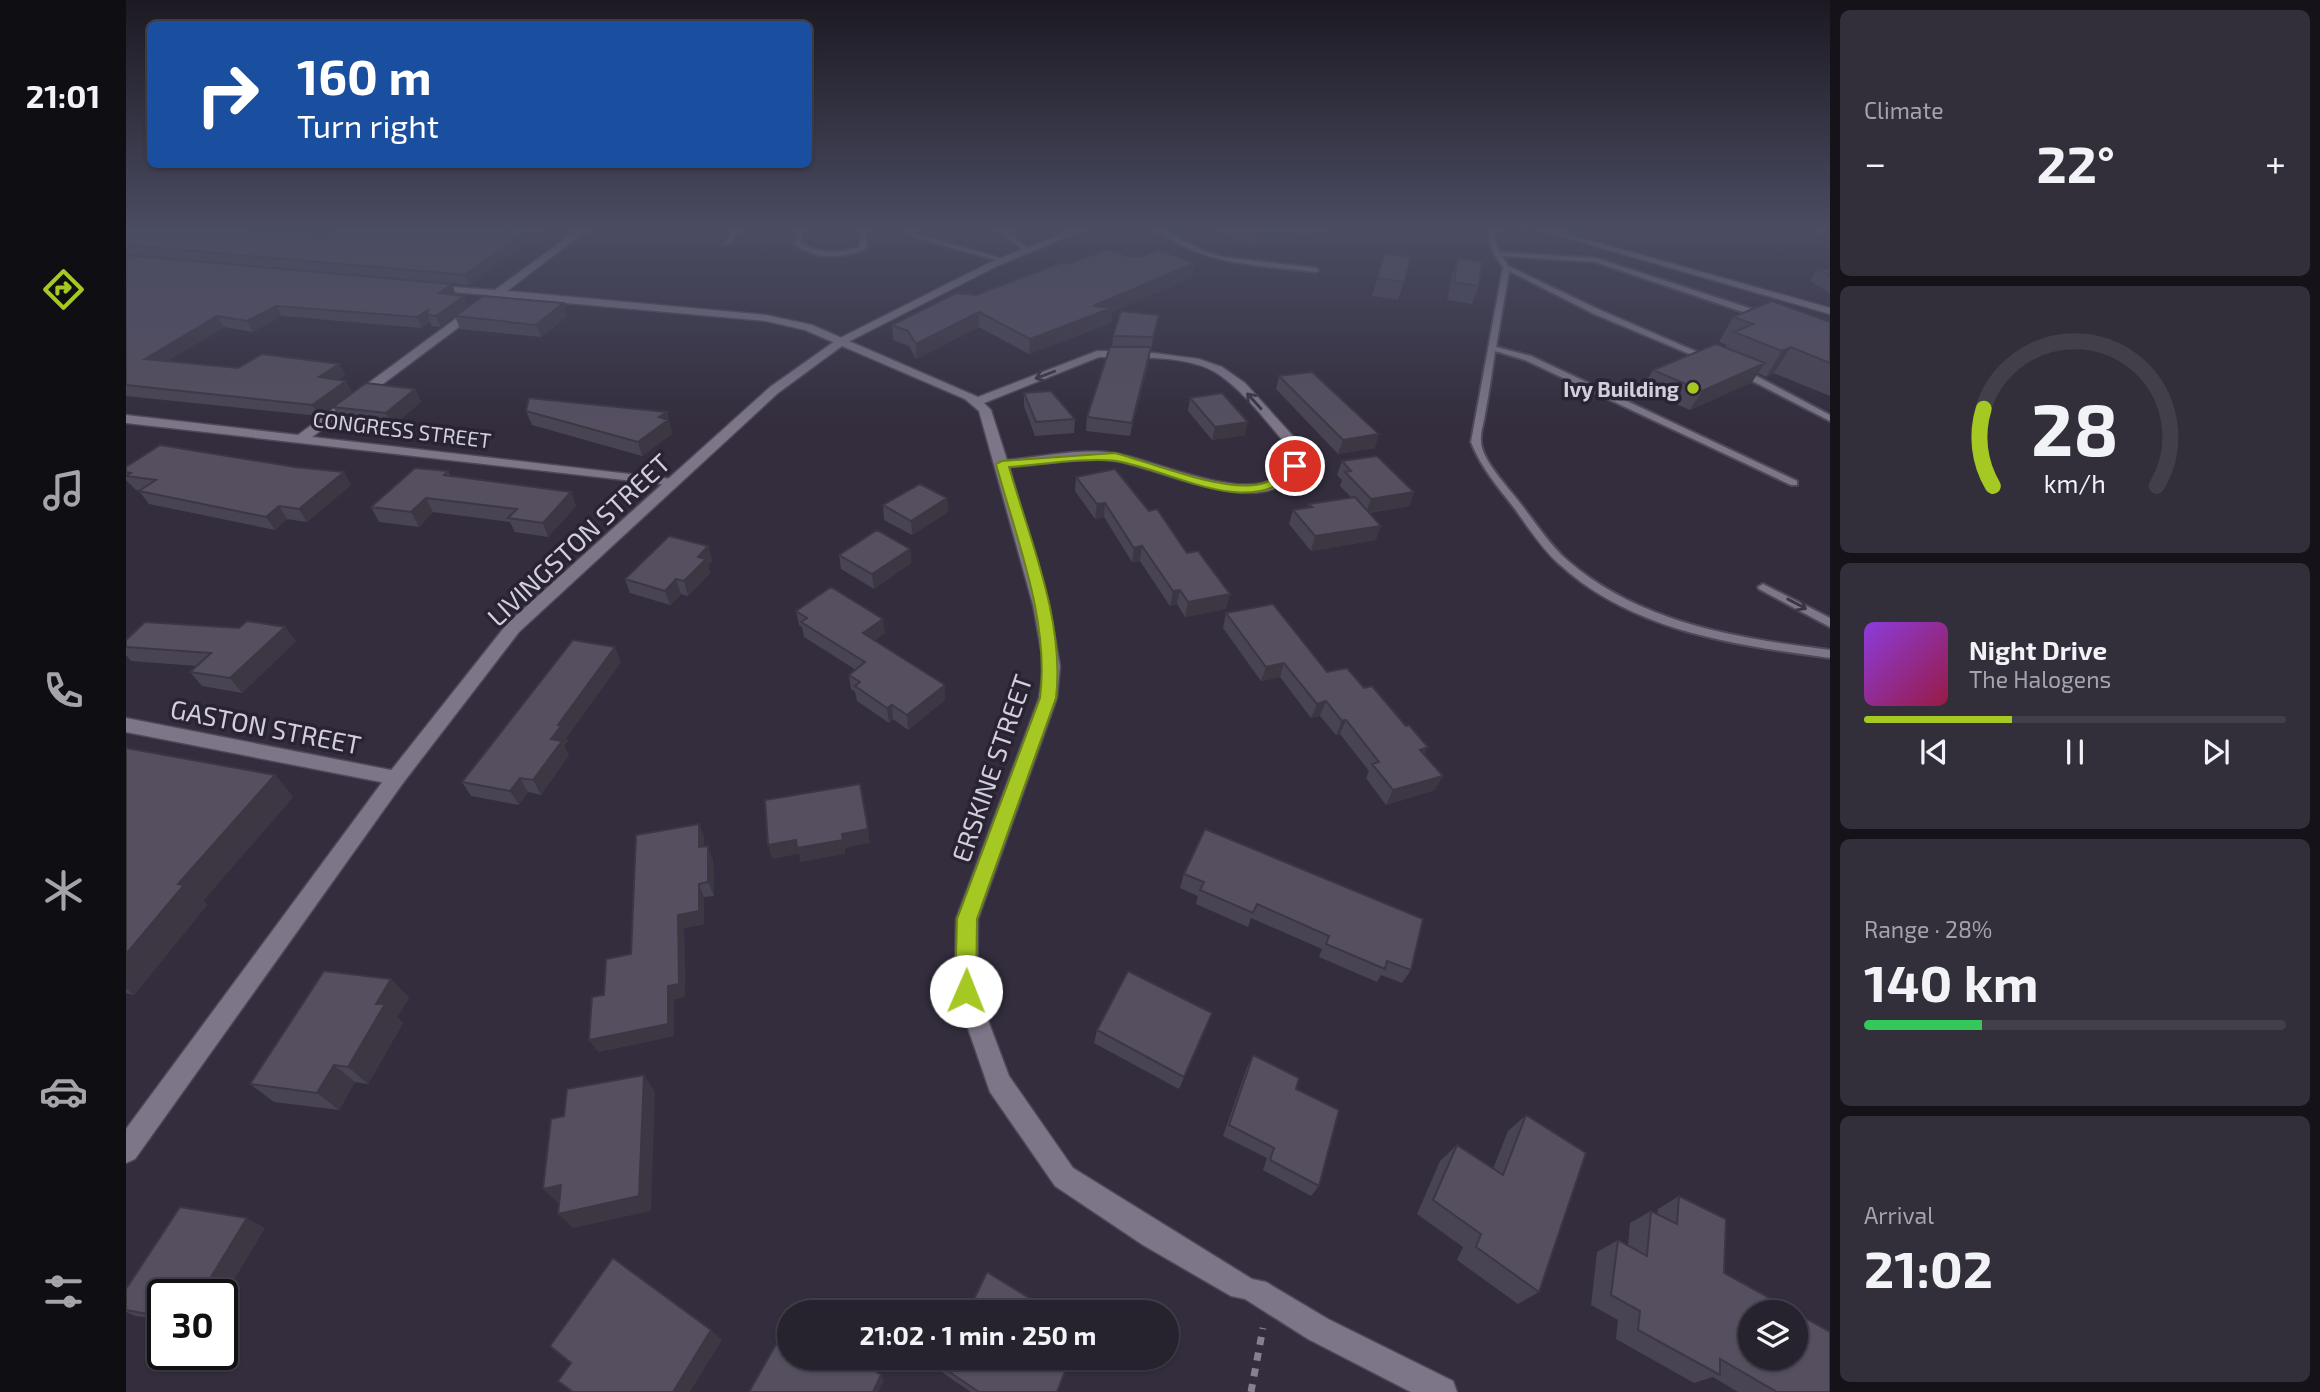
<!DOCTYPE html>
<html lang="en">
<head>
<meta charset="utf-8">
<style>
	body { margin:0; font-family:"Exo 2",sans-serif; background:#322f3a; color:#f1f3f6; height:100vh; display:flex; flex-direction:column; font-size:26px; white-space:nowrap }
	* { box-sizing:border-box; margin:0 }
	p { font-size:23px; color:#a4a4aa }
	.icon { flex:none; width:38px; height:38px; fill:none; stroke:currentColor; stroke-width:2; stroke-linecap:round; stroke-linejoin:round }
	.map { position:relative; flex:1; overflow:hidden }
	.panel { display:flex; flex-direction:column; gap:10px; padding:10px; background:#151319; width:490px }
	.panel>* { flex:none }
	.top-card { position:absolute; left:21px; top:21px; width:665px; height:147px; border-radius:10px; box-shadow:0 2px 5px #0004,0 0 0 2px #423f4a; background:#1a4fa0; color:#fff; overflow:hidden }
	.fabs { position:absolute; left:1612px; top:1300px; display:grid; gap:14px }
	.fabs a { display:grid; place-items:center; width:70px; height:70px; border-radius:50%; background:#26222e; box-shadow:0 2px 5px #0004,0 0 0 2px #423f4a; font-size:35px }
	.speed { position:absolute; left:21px; top:1279px; display:flex; gap:14px; font-size:35px; font-weight:700; text-align:center }
	.speed>* { display:grid; place-content:center; width:91px; height:91px; border-radius:50%; background:#26222e; box-shadow:0 2px 5px #0004,0 0 0 2px #423f4a; line-height:1 }
	.speed .limit { border:4px solid #111; border-radius:10px; background:#fff; color:#111 }
	.pin { position:absolute; display:grid; place-items:center; width:60px; height:60px; color:#fff; margin:-30px; border:4px solid #fff; border-radius:50%; box-shadow:0 2px 7px #0007 }
	.me { position:absolute; width:77px; margin:-38px; rotate:1deg; stroke-linejoin:round; filter:drop-shadow(0 0 5px #0008) }
	.turn { display:flex; align-items:center; gap:24px; height:147px; padding:0 35px; font-size:32px }
	.turn .icon { width:91px; height:91px; stroke-width:2.5 }
	.turn b { display:block; font-size:49px; line-height:60px }
	.big { font-size:52px; font-weight:700; line-height:1.1 }
	.panel .tile { flex:1; display:flex; flex-direction:column; justify-content:center; gap:10px; min-width:0; padding:0 24px; border-radius:10px; background:#322f3a }
	.panel .dial { align-items:center; gap:0 }
	.dial svg { height:182px; overflow:visible; fill:none; stroke:#423f4a; stroke-width:7; stroke-linecap:round; text-anchor:middle }
	.dial text { fill:#f1f3f6; stroke:none }
	.song { display:flex; align-items:center; gap:21px }
	.cover { width:84px; height:84px; border-radius:10px; background:linear-gradient(135deg,hsl(270 70% 55%),hsl(340 70% 35%)) }
	.played { height:7px; border-radius:4px; background:linear-gradient(90deg,#a5c823 35%,#423f4a 35%) }
	.keys { display:flex; justify-content:space-around; direction:ltr }
	.heat { display:flex; justify-content:space-between; align-items:center; font-size:38px; direction:ltr }
	.charge { height:10px; border-radius:5px; background:linear-gradient(90deg,#34c759 28%,#423f4a 0) }
	.trip { position:absolute; left:651px; top:1300px; width:402px; height:70px; border-radius:35px; background:#26222e; box-shadow:0 2px 5px #0004,0 0 0 2px #423f4a; font-weight:700; line-height:70px; text-align:center }
	main { display:flex; flex:1; min-height:0 }
	.tab-bar { display:flex; flex-direction:column; width:126px; justify-content:space-around; align-items:center; background:#0f0e12; color:#a4a4aa }
	.tab-bar .icon { width:49px; height:49px }
	.tab-bar .selected { color:#a5c823 }
	.tab-bar b { font-size:32px; color:#f1f3f6 }
	.map>svg:first-child { display:block }
	.lines { fill:none; stroke-linecap:round; stroke-linejoin:round }
	.service-casing { stroke:#4f4957; stroke-width:4 }
	.minor-casing { stroke:#4f4957; stroke-width:3 }
	.tertiary-casing { stroke:#4f4957; stroke-width:3 }
	.path { stroke:#86818e; stroke-width:7; stroke-dasharray:8 8; stroke-linecap:butt }
	.service { fill:#7d7689; fill-rule:evenodd }
	.minor { fill:#7d7689; fill-rule:evenodd }
	.tertiary { fill:#7d7689; fill-rule:evenodd }
	.wall { fill:#494453 }
	.shaded-wall { fill:#3c3743 }
	.building { fill:#554f60; stroke:#3c3743; stroke-width:2 }
	.oneway { stroke:#3a3444 }
	.route { fill:#a5c823; stroke:#6b8217; stroke-width:2 }
	.poi-dot { fill:#a5c823; stroke:#292333; stroke-width:2.5 }
	.labels { text-anchor:middle; dominant-baseline:central; stroke-width:7; stroke-linejoin:round; paint-order:stroke }
	.far-poi-label { font-size:21px; font-weight:bold; fill:#d3cfda; stroke:#292333; text-anchor:end }
	.far-street-label { font-size:21px; fill:#d3cfda; stroke:#292333 }
	.street-label { font-size:26px; fill:#d3cfda; stroke:#292333 }
</style>
</head>
<body>
<main>
<nav class="tab-bar">
<b>21:01</b>
<svg class="icon selected" aria-label="directions" viewBox="0 0 24 24"><path d="M12 3l9 9-9 9-9-9zM9 14v-3h6M13 9l2 2-2 2"/></svg>
<svg class="icon" aria-label="music" viewBox="0 0 24 24"><path d="M9 18V5l10-2v13"/><circle cx="6" cy="18" r="3"/><circle cx="16" cy="16" r="3"/></svg>
<svg class="icon" aria-label="phone" viewBox="0 0 24 24"><path d="M5 4h4l2 5-3 2q2 4 5 5l2-3 5 2v4C11 20 4 13 5 4z"/></svg>
<svg class="icon" aria-label="climate" viewBox="0 0 24 24"><path d="M12 3v18M4 7l16 10M4 17L20 7"/></svg>
<svg class="icon" aria-label="car" viewBox="0 0 24 24"><path d="M5 17H2v-5l4-1 3-4h7l3 4 3 1v5h-3M9 17h6M6 11h13"/><circle cx="7" cy="17" r="2"/><circle cx="17" cy="17" r="2"/></svg>
<svg class="icon" aria-label="filters" viewBox="0 0 24 24"><path d="M4 7h16M4 17h16"/><circle cx="9" cy="7" r="2"/><circle cx="15" cy="17" r="2"/></svg>
</nav>
<div class="map">
<svg width="1704" height="1392" viewBox="0 0 1704 1392">
	<rect width="100%" height="100%" fill="#332d3d"/>
	<g class="lines">
		<g class="service-casing">
			<path id="service" d="M607 230H613L603 244H599Z
				M671 230H677L675 243C694 255 713 253 734 247V230H740V248C719 259 688 260 669 244Z
				M780 230H787L795 236 881 260 878 262 791 238Z
				M873 230H879L903 250 898 251Z
				M1031 230H1038L1079 252 1097 257 1190 268 1193 270 1190 272C1132 265 1080 266 1031 230Z
				M1364 230H1370L1369 240 1373 252 1470 258 1641 314V318H1635L1469 262 1376 256 1382 266 1474 310 1585 358 1578 360 1468 314 1383 271 1370 347 1405 356 1671 481V485H1665L1399 360 1369 351C1366 372 1363 393 1359 414 1358 423 1354 432 1355 441 1355 460 1383 488 1394 503 1409 522 1423 544 1441 560 1515 624 1611 638 1704 650V658C1609 645 1505 631 1432 563 1415 547 1402 527 1389 509 1372 487 1355 468 1345 442L1377 267C1368 255 1362 246 1364 230Z
				M1611 369H1617L1704 415V421L1611 373Z
				M1637 584 1704 618V627L1633 589 1632 587Z"/>
		</g>
		<g class="minor-casing">
			<path id="minor" d="M451 230H461L381 291 640 315 686 325 852 397 971 351H1013L1073 359 1096 367 1119 383 1176 446 1178 449C1175 457 1173 467 1168 474 1136 520 1032 468 990 461 955 456 918 465 883 467L923 605 934 666 931 698 852 919 851 991 883 1076 947 1168 1126 1279 1140 1282 1202 1319 1327 1381 1331 1392H1285L1182 1339 1119 1299 1105 1296 1017 1245 929 1186 864 1092 829 991 830 919 913 698 918 666 907 605 853 411 839 399 679 330 640 321 373 297 186 437 546 479 551 480V486L0 423V415L172 435 362 295 303 290 298 287 299 285 369 290ZM973 357C1005 357 1061 355 1089 372 1119 391 1141 423 1164 449 1162 456 1160 464 1157 470 1132 509 1025 458 988 453 953 448 916 457 881 460L865 410 858 403Z
				M0 718 270 771 277 773 279 778 277 783 270 785 0 732Z"/>
		</g>
		<g class="tertiary-casing">
			<path id="tertiary" d="M946 230H958L871 266 720 343 652 393 393 632 277 783 9 1159 0 1163V1129L263 773 381 624 644 387 712 339 865 262Z
				M1413 230H1427L1704 308V314Z"/>
		</g>
		<path class="path" d="M1125 1392 1137 1328"/>
		<use href="#service" class="service"/>
		<use href="#minor" class="minor"/>
		<use href="#tertiary" class="tertiary"/>
	</g>
	<path class="wall" d="M0 230 198 238 213 230H411L412 234 343 285 0 254Z
		M1091 230H1198L1128 248Z
		M1692 230H1704V234L1693 233Z
		M1259 253 1278 282 1272 300 1246 296Z
		M0 255 330 295 342 306 437 303 441 316 415 337 334 329 329 316 314 327 306 326 304 322 295 328 156 316 127 332 98 327 41 361 112 368 213 364 219 375 212 380 226 392 193 416 0 396Z
		M1001 256 1067 277 986 312 985 323 903 354 853 327 790 359 783 346 767 340 766 325 943 264Z
		M1332 258 1353 286 1346 304 1321 300 1326 276Z
		M1691 269H1704V293L1684 281Z
		M1607 317 1704 322V396L1648 373 1640 377 1632 373 1626 382 1564 410 1516 389 1527 370 1599 347 1601 345 1593 342Z
		M1031 327 1025 350H1024L1023 360 1004 436 960 431 961 417 986 347 987 336Z
		M1153 376 1249 448 1212 454 1150 389Z
		M289 389 295 402 267 426 214 419 207 407Z
		M898 393 949 419 948 433 909 436 898 406Z
		M1064 398 1119 435 1086 440 1062 411Z
		M400 411 541 412 546 434 516 456 406 425Z
		M1216 461 1288 492 1283 506 1243 513 1250 540 1185 551 1163 524 1167 510 1182 507 1183 504 1226 498 1214 486 1216 480 1211 475Z
		M0 467 225 485 181 522 161 519 149 530 23 504 13 491 15 490H10L0 480Z
		M322 471 324 476 445 492 450 506 422 537 389 532 384 522 307 512 293 527 253 522 245 507Z
		M950 477 1100 609 1059 617 1051 604 1044 606 1014 561 1006 562 978 517 969 519 949 491Z
		M821 498 822 512 786 535 758 520 757 505Z
		M582 546 586 561 582 565 584 573 562 596 555 594 544 605 504 593 499 579Z
		M784 549 785 563 748 589 715 569 713 555Z
		M670 611 759 633 749 640 819 700 782 730 767 719 763 723 731 701 729 692 725 689 723 675 730 670 678 637 676 627 673 625Z
		M1100 613 1201 672 1238 688 1302 747 1298 755 1309 790 1260 805 1240 778 1243 771 1214 734 1210 735 1194 716 1185 718 1154 677 1135 681 1097 628Z
		M159 627 170 641 116 693 76 686 64 672 71 666 5 661 0 655V640Z
		M495 662 440 738 442 741 438 746 443 755 415 795 402 792 393 805 345 796 336 782Z
		M0 748 149 775 167 797 77 901 81 905 8 995 0 993Z
		M573 824 578 838V846L587 860 588 896 578 897V924L558 928 559 997 548 999V1036L472 1052 478 995 505 954Z
		M1079 829 1285 970 1276 983 1255 975 1251 982 1193 957 1196 949 1125 918 1122 927 1070 904 1072 896 1054 888 1058 874Z
		M265 979 283 998 271 1017 277 1023 242 1084 229 1082 213 1110 148 1102 124 1084Z
		M1081 1026 1053 1089 968 1043 971 1030Z
		M1127 1055 1170 1089 1193 1186 1185 1196 1137 1170 1141 1158 1097 1136 1121 1067Z
		M1400 1115 1413 1292 1392 1304 1331 1260 1337 1247 1291 1214 1314 1161 1331 1145 1367 1169 1382 1131Z
		M1553 1196 1598 1273 1704 1392H1612L1587 1377 1568 1383 1490 1339 1492 1320 1465 1305 1471 1252 1492 1240 1502 1246 1504 1223 1525 1211 1531 1214 1532 1209Z
		M139 1228 96 1299V1295H37V1320L10 1316 0 1312V1289Z
		M816 1367 931 1392H845L817 1373Z"/>
	<path class="shaded-wall" d="M401 230H411L412 234 343 285 339 275Z
		M1132 230H1198L1128 248Z
		M1069 263 1067 277 986 312 985 323 903 354 904 339 967 306Z
		M326 284 330 295 313 293Z
		M338 296 342 306 314 327 310 316Z
		M437 303 441 316 415 337 410 325Z
		M150 306 156 316 127 332 121 321Z
		M302 310 301 315 304 322 295 328 291 317Z
		M853 312V327L790 359V344Z
		M1033 315 1031 327 1025 350 1027 337Z
		M91 316 98 327 26 370 19 359Z
		M1025 347 1023 360 1004 436 1006 423Z
		M1665 347 1648 373 1640 377 1656 351Z
		M1639 363 1626 382 1564 410 1576 391Z
		M213 364 219 375 199 389 193 377Z
		M220 381 226 392 193 416 186 405Z
		M289 389 295 402 267 426 260 413Z
		M541 412 546 434 516 456 512 442 533 417Z
		M1122 422 1119 435 1086 440 1089 427Z
		M1253 434 1249 448 1212 454 1217 440Z
		M218 472 225 485 181 522 173 509Z
		M445 492 450 506 422 537 417 523Z
		M1288 492 1283 506 1240 513 1245 499Z
		M300 498 307 512 293 527 285 512Z
		M821 498 822 512 786 535 785 521Z
		M979 503 978 517 969 519 971 504Z
		M153 506 161 519 149 530 140 517Z
		M1255 526 1250 540 1185 551 1189 536Z
		M582 546 586 561 582 565 584 573 562 596 558 581 572 557Z
		M1016 546 1014 561 1006 562 1008 548Z
		M784 549 785 563 748 589 746 574Z
		M550 579 555 594 544 605 539 591Z
		M1054 590 1051 604 1044 606 1047 591Z
		M1104 594 1100 609 1059 617 1062 602Z
		M757 619 759 633 739 647 737 633Z
		M159 627 170 641 116 693 104 678Z
		M489 647 495 662 440 738 442 741 438 746 443 755 415 795 407 780 432 725Z
		M1158 663 1154 677 1135 681 1140 667Z
		M819 685V700L782 730 781 715Z
		M1200 701 1194 716 1185 718 1191 704Z
		M766 705 767 719 763 723 761 708Z
		M1220 720 1214 734 1210 735 1216 721Z
		M1302 747 1294 762V750Z
		M149 775 167 797 77 901 81 905 8 995 0 989V954L52 884Z
		M1317 776 1309 790 1260 805 1267 790Z
		M394 778 402 792 393 805 384 791Z
		M573 824 578 838V861L573 847Z
		M742 829 744 843 719 848V854L674 862 673 854 646 859 642 845Z
		M582 846 587 860 588 896 582 882Z
		M573 884 578 897V924L558 928 559 997 548 999V1036L472 1052 463 1040 542 986 552 915Z
		M265 979 283 998 271 1017 277 1023 242 1084 222 1067 250 1004Z
		M208 1065 229 1082 213 1110 191 1093Z
		M518 1075 529 1092 525 1211 447 1228 432 1214Z
		M435 1185 450 1199 432 1203 417 1189Z
		M121 1218 139 1228 96 1299V1295H74Z
		M585 1330 596 1340 564 1392H547Z
		M755 1375 758 1381 752 1392H747Z"/>
	<path class="building" d="M0 230H97L198 238 213 230H401L339 275 0 245Z
		M982 249 1001 256H1017L1033 250 1069 263 967 306 986 308 904 339 853 312 790 344 782 331 766 325 830 293 850 295 937 262 943 264Z
		M1259 253 1285 257 1278 282 1251 278Z
		M0 255 326 284 313 293 338 296 310 316 301 315 302 310 291 317 150 306 121 321 91 316 19 359 112 368 136 354 213 364 193 377 220 381 186 405 0 385Z
		M1332 258 1356 262 1353 286 1328 282Z
		M1691 269H1704V276Z
		M357 296 437 303 410 325 329 316Z
		M1646 301 1704 322V363L1665 347 1656 351 1608 332 1627 324 1607 317Z
		M995 311 1033 315 1027 337 987 336Z
		M1590 344 1639 363 1576 391 1527 370Z
		M984 347H1025L1006 423 961 417Z
		M1186 372 1253 434 1217 440 1153 376Z
		M240 383 289 389 260 413 207 407Z
		M925 391 949 419 910 422 898 393Z
		M1096 393 1122 422 1089 427 1064 398Z
		M403 398 541 412 533 417 542 420 512 442 400 411Z
		M34 445 169 467 218 472 173 509 153 506 140 517 13 491 30 480 0 476 5 473 0 472V467Z
		M1251 456 1288 492 1245 499 1219 472 1225 471 1216 461Z
		M289 468 322 471 318 475 445 492 417 523 382 518 391 509 300 498 285 512 245 507Z
		M989 469 1023 511 1031 509 1061 553 1072 551 1104 594 1062 602 1054 590 1047 591 1016 546 1008 548 979 503 971 504 950 477Z
		M794 484 821 498 785 521 757 505Z
		M1229 497 1255 526 1189 536 1167 510 1186 507 1183 504Z
		M751 530 784 549 746 574 713 555Z
		M543 536 582 546 572 557 580 559 558 581 550 579 539 591 499 579Z
		M705 587 757 619 737 633 819 685 781 715 766 705 761 708 729 686 734 682 723 675 739 662 675 622 681 618 670 611Z
		M1147 604 1201 672 1221 668 1238 688 1246 686 1280 726 1283 725 1302 747 1294 750 1317 776 1267 790 1246 764 1253 762 1220 720 1216 721 1200 701 1191 704 1158 663 1140 667 1100 613Z
		M121 621 159 627 104 678 64 672 85 653 0 647V640L19 622 113 628Z
		M447 640 489 647 432 725 435 726 425 739 436 741 407 780 394 778 384 791 336 782Z
		M0 748 149 775 52 884 58 885 0 954Z
		M734 784 742 829 716 834 717 840 671 848 670 840 642 845 639 800Z
		M573 824V847L582 846V882L573 884V911L552 915 553 984 542 986V1024L463 1040 466 997 478 995 480 959 505 954 510 835Z
		M1079 829 1297 919 1285 970 1261 961 1259 969 1200 944 1203 936 1131 904 1127 913 1074 890 1078 882 1058 874Z
		M198 971 265 979 250 1004H259L222 1067 208 1065 191 1093 124 1084Z
		M1002 971 1086 1013 1058 1077 971 1030Z
		M1127 1055 1173 1078 1170 1089 1213 1110 1193 1186 1144 1160 1148 1148 1103 1125Z
		M518 1075 513 1196 432 1214 435 1185 417 1189 425 1119 438 1116 441 1089Z
		M1400 1115 1460 1153 1413 1292 1350 1247 1355 1234 1307 1200 1331 1145 1377 1175Z
		M1553 1196 1600 1219 1598 1273 1669 1312H1624V1358H1670V1313L1704 1332V1392H1651L1594 1359V1375L1512 1330 1514 1311 1485 1295 1492 1240 1521 1256 1525 1211 1551 1224Z
		M54 1207 121 1218 74 1295H37V1317L0 1310V1289Z
		M487 1258 585 1330 547 1392H447L432 1381 445 1363 424 1346Z
		M861 1272 926 1312H842Z
		M657 1332 663 1336V1358H730L755 1375 747 1392H623Z
		M820 1358H944L931 1392H853L816 1367Z"/>
	<defs><path id="oneway-shaft" d="M-6 0H5M1.5-3L5.5 0L1.5 3" fill="none" stroke-width="1.6" stroke-linecap="round" stroke-linejoin="round" transform="scale(1.75)"/></defs>
	<g class="oneway">
		<use href="#oneway-shaft" transform="translate(919 375) rotate(159)"/>
		<use href="#oneway-shaft" transform="translate(1128 401) rotate(-132)"/>
		<use href="#oneway-shaft" transform="translate(1671 604) rotate(28)"/>
	</g>
	<linearGradient id="sky" x2="0" y2="1"><stop stop-color="#1c1922"/><stop offset="0.54" stop-color="#4a4c62"/><stop offset="1" stop-color="#4a4c62" stop-opacity="0"/></linearGradient>
	<rect width="1704" height="425" fill="url(#sky)"/>
	<path class="route" d="M989 453C1026 463 1092 490 1128 485 1144 484 1154 474 1165 463L1175 466C1128 524 1048 470 990 461 963 457 912 465 883 467 904 540 939 621 930 698L851 919 850 991 847 998 840 1001 832 998 829 991 831 919 914 698C924 621 890 538 870 464L876 461Z"/>
	<circle class="poi-dot" cx="1567" cy="388" r="7"/>
	<g class="labels">
		<g class="far-poi-label">
			<text x="1553" y="388">Ivy Building</text>
		</g>
		<g class="far-street-label">
			<text transform="translate(276 429) rotate(7)">CONGRESS STREET</text>
		</g>
		<g class="street-label">
			<text transform="translate(452 539) rotate(-43)">LIVINGSTON STREET</text>
			<text transform="translate(140 726) rotate(11)">GASTON STREET</text>
			<text transform="translate(865 768) rotate(-71)">ERSKINE STREET</text>
		</g>
	</g>
</svg>
<div class="fabs">
<a><svg class="icon" aria-label="layers" viewBox="0 0 24 24"><path d="M12 4l9 5-9 5-9-5zM3 14l9 5 9-5"/></svg></a>
</div>
<div class="speed"><div class="limit">30</div></div>
<div class="pin" style="left:1169px;top:466px;background:#d93025"><svg class="icon" aria-label="arrive" viewBox="0 0 24 24"><path d="M6 21V4h12l-3 4 3 4H6"/></svg></div>
<svg class="me" style="left:840px;top:991px" viewBox="-20 -20 40 40"><circle r="19" fill="#fff"/><path d="M0-13L10 11 0 6-10 11z" fill="#a5c823"/></svg>
<div class="trip">21:02 · 1 min · 250 m</div>
<div class="top-card">
<div class="turn"><svg class="icon" aria-label="right" viewBox="0 0 24 24"><path d="M7 20v-9h11M14 6l5 5-5 5"/></svg><div><b>160 m</b>Turn right</div></div>
</div>
</div>
<section class="panel">
<div class="tile"><p>Climate</p>
<div class="heat"><a>−</a><b class="big">22°</b><a>+</a></div>
</div>
<div class="tile dial"><svg viewBox="0 0 100 80">
<path d="M14 69A42 42 0 1 1 86 69"/>
<path d="M14 69A42 42 0 0 1 10 35" stroke="#a5c823"/>
<text x="50" y="56" font-size="32" font-weight="700">28</text>
<text x="50" y="72" font-size="11">km/h</text>
</svg></div>
<div class="tile">
<div class="song"><i class="cover"></i><div><b>Night Drive</b><p>The Halogens</p></div></div>
<div class="played"></div>
<div class="keys"><svg class="icon" aria-label="previous" viewBox="0 0 24 24"><path d="M18 5L8 12l10 7zM5 5v14"/></svg><svg class="icon" aria-label="pause" viewBox="0 0 24 24"><path d="M8 5v14M16 5v14"/></svg><svg class="icon" aria-label="next" viewBox="0 0 24 24"><path d="M6 5l10 7-10 7zM19 5v14"/></svg></div>
</div>
<div class="tile"><p>Range · 28%</p><b class="big">140 km</b><div class="charge"></div></div>
<div class="tile"><p>Arrival</p><b class="big">21:02</b></div>
</section>
</main>
</body>
</html>
